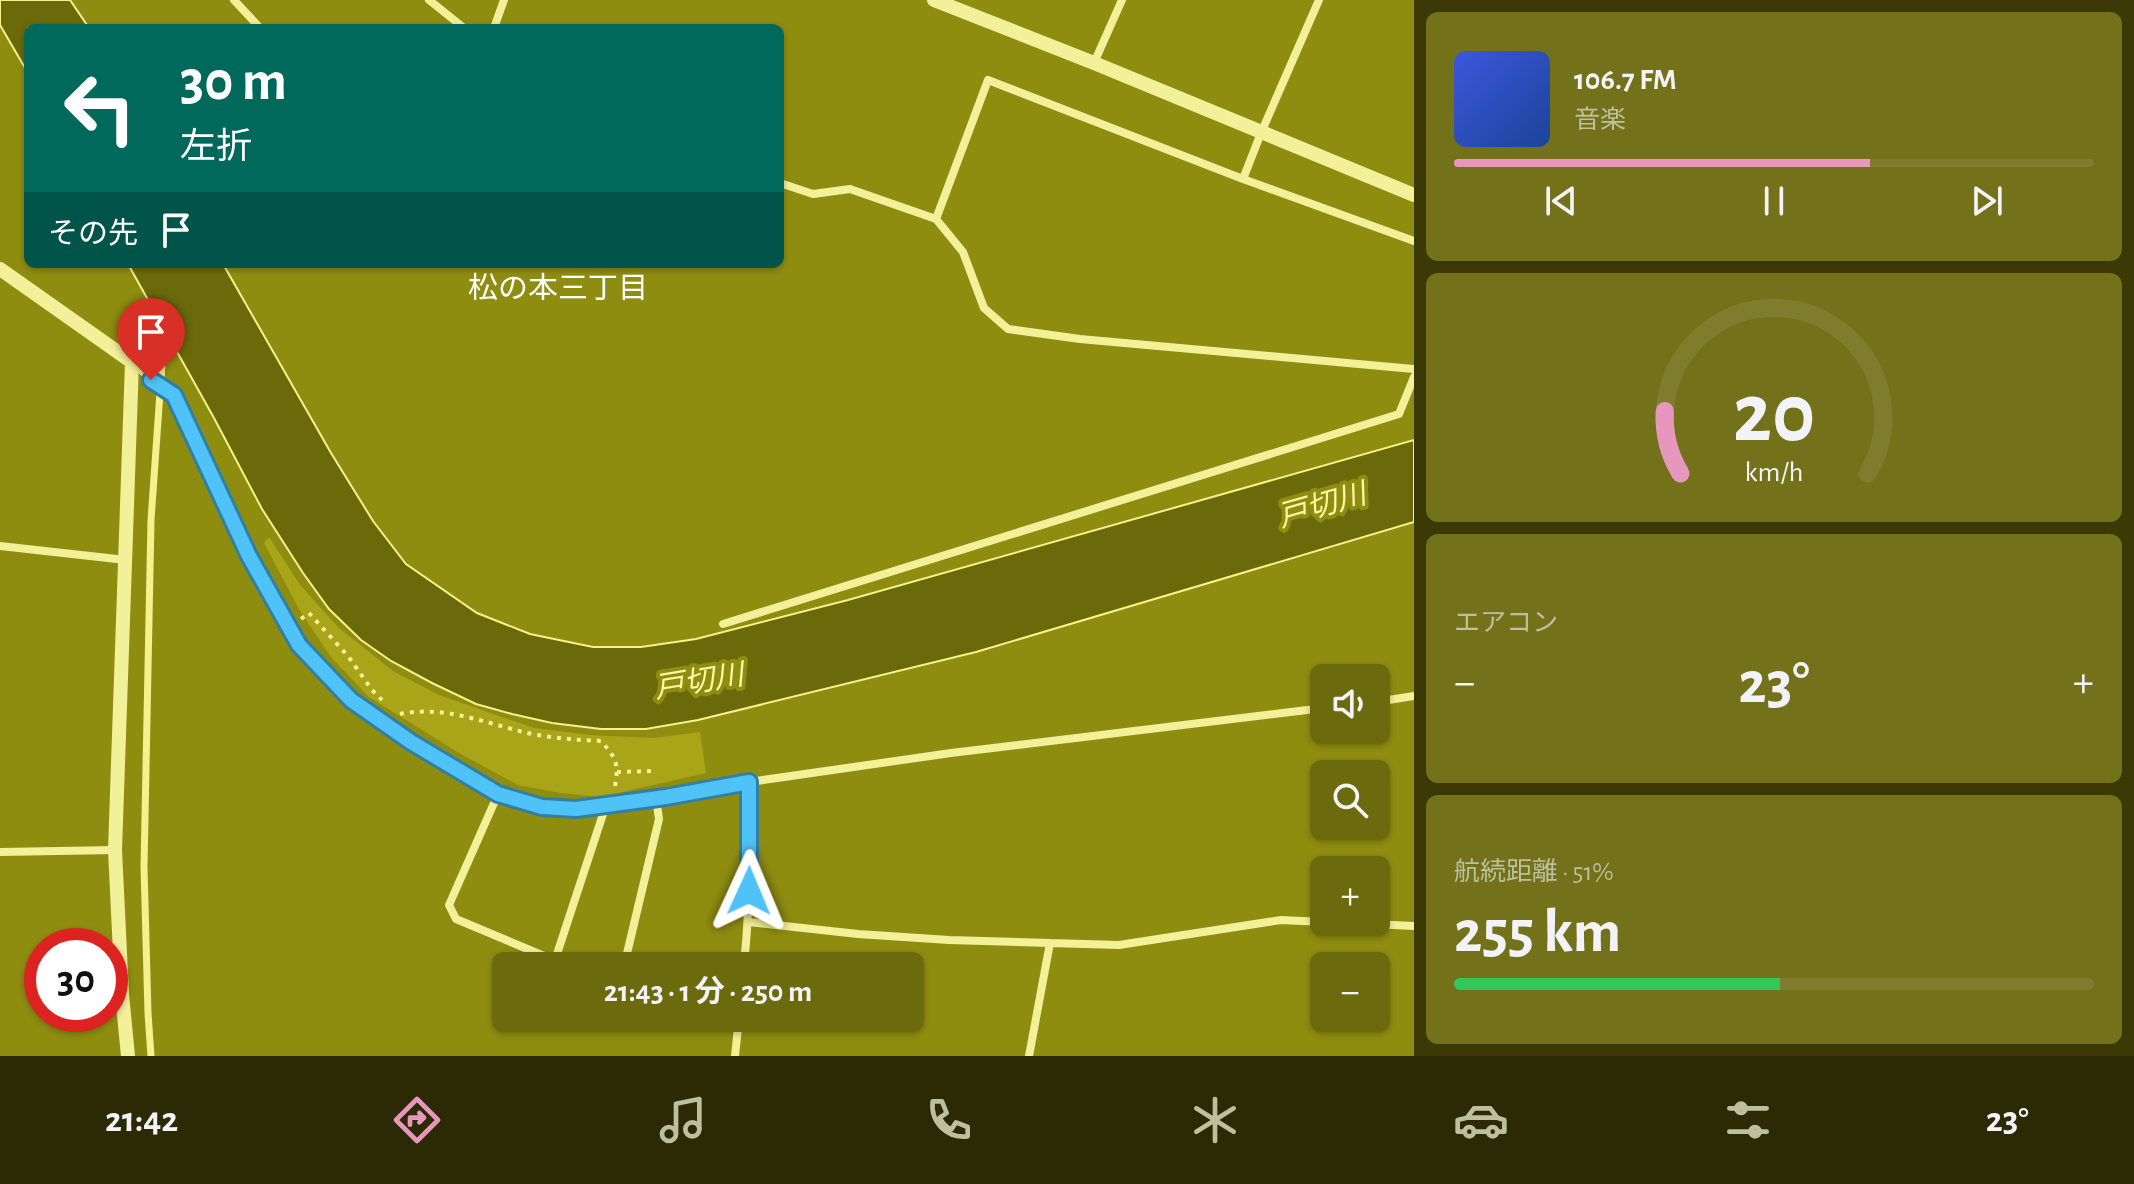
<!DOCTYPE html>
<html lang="ja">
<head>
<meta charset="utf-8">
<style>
	body { margin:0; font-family:"Alegreya Sans","Noto Sans JP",sans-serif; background:#73721a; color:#f1f3f6; height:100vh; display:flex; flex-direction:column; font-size:30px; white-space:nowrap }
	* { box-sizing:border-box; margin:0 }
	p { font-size:26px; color:#bebf9d }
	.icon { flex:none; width:44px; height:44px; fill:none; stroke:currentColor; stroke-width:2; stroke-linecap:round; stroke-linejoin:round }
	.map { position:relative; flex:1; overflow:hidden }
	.panel { display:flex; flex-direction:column; gap:12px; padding:12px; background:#3b3a07; width:720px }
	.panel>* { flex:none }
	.banner { position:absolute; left:24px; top:24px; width:760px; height:244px; border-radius:12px; box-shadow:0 2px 6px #0004; background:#00695c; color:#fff; overflow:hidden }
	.tools { position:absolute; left:1310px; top:664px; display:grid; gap:16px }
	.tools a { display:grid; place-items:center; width:80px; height:80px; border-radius:12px; background:#6b6a0c; box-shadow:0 2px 6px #0004; font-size:40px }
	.speed { position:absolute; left:24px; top:928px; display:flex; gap:16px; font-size:40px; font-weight:700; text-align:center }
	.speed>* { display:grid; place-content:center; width:104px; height:104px; border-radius:50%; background:#6b6a0c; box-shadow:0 2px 6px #0004; line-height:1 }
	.speed .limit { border:12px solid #d22; background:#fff; color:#111 }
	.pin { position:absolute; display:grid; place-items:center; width:68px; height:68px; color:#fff; margin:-82px -34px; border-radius:50% 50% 50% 0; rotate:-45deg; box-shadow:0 0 8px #0007 }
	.pin .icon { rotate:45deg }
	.me { position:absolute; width:88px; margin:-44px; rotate:1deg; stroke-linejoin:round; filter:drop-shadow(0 0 6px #0008) }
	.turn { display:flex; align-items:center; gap:28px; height:168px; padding:0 24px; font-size:36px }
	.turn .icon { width:104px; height:104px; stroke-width:2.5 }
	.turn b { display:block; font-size:56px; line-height:68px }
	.then { display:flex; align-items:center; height:76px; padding:0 24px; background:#0003; gap:16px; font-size:30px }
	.big { font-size:60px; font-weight:700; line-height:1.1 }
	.panel .card { flex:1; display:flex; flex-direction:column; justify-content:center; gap:12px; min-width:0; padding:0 28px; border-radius:12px; background:#73721a }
	.panel .dial { align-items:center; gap:0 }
	.dial svg { height:208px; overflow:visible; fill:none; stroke:#7e7d2d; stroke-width:7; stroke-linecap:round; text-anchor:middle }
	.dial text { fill:#f1f3f6; stroke:none }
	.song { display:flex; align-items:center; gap:24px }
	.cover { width:96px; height:96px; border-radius:12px; background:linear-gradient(135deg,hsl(230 70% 55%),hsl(220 70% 35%)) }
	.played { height:8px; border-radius:4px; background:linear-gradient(90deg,#e797bd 65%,#7e7d2d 65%) }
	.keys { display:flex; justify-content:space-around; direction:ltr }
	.heat { display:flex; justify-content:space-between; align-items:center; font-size:44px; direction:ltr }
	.charge { height:12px; border-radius:6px; background:linear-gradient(90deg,#34c759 51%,#7e7d2d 0) }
	.trip { position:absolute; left:492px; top:952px; width:432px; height:80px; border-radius:12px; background:#6b6a0c; box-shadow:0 2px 6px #0004; font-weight:700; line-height:80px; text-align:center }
	.menu { display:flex; height:128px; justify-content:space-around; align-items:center; background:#2b2a05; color:#bebf9d }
	.menu .icon { width:56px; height:56px }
	.menu .current { color:#e797bd }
	.menu b { font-size:36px; color:#f1f3f6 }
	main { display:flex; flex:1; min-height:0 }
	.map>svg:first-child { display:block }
	.green { fill:#aaa518 }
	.water { fill:#6b6a0a; stroke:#f6f18c; stroke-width:2 }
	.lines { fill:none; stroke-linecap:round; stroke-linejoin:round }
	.stream { stroke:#f6f18c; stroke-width:7 }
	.path { stroke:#f3f09a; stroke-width:4; stroke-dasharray:4 6; stroke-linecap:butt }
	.minor { stroke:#f3f09a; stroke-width:8 }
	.tertiary { stroke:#f3f09a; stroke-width:14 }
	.route-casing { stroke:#337fa1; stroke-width:20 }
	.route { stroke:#4fc3f7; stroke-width:14 }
	.labels { text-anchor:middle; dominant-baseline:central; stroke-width:8; stroke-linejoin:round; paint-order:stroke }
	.neighbourhood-label { font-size:30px; fill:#fff; stroke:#8f8d10 }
	.water-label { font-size:30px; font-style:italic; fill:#faf7a6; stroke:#8f8d10 }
</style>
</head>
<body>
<main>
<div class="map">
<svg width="1414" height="1056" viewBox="0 0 1414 1056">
	<rect width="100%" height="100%" fill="#8f8d10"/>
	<path class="green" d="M269 537 300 585 339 628 393 671 439 695 534 728 590 735 653 738 700 732 706 773 601 797 561 793 518 785 459 753 369 697 331 657 300 611 264 543Z"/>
	<path class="water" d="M0 0H70L89 28H28V73L0 25Z
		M128 264H223L331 453 373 521 406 564 477 613 530 634 593 647H641L696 639 848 600 1414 440V522L976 652 698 720 646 729H601L552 723 512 714 476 704 432 683 391 661 361 640 329 609 303 573 262 509 214 418Z"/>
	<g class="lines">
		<path class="stream" d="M151 1056 148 1013 144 867 151 520 162 364 172 332"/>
		<path class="path" d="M301 619 309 613 348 656 372 690 382 700
			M400 714C443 705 486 723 527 733 552 738 576 740 601 741 616 758 619 763 615 786
			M617 772 652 771"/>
		<path class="minor" d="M234 0 260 28
			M429 0 464 28
			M494 28 504 0
			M1094 63 1122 0
			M1243 179 1261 133 1319 0
			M780 183 813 194 850 189 936 219 963 252 984 308 1008 329 1080 339 1414 369
			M936 219 988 80 1243 179 1414 241
			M133 362 151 380 174 395 249 556 299 645 351 700 411 742 498 794 542 807 576 809 666 797 749 782 951 753 1324 708
			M0 546 126 560
			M723 624 1399 414 1414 377
			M1376 702 1414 696
			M498 794 449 905 456 919 568 966
			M0 852 115 850
			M749 922 858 934 949 940 1119 945 1281 920 1324 922
			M1331 922 1414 926
			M555 960 606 805
			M624 966 659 819 656 798
			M744 966C750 905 751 844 749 782
			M735 1056 739 1018
			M1029 1056 1050 943"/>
		<path class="tertiary" d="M934 0 1094 63 1414 195
			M0 269 132 362 115 850 122 994 128 1056"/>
	</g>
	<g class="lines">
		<g class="route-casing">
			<path id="route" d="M151 380 174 395 249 556 299 645 351 700 411 742 498 794 542 807 576 809 666 797 749 782V891"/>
		</g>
		<use href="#route" class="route"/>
	</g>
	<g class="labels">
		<g class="neighbourhood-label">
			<text x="558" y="289">松の本三丁目</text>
		</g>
		<g class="water-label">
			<text transform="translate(1322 506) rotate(-16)">戸切川</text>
			<text transform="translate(699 682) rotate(-9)">戸切川</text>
		</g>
	</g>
</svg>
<div class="tools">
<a><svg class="icon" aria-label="sound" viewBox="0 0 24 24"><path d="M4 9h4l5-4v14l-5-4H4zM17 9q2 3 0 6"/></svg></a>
<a><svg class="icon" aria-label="search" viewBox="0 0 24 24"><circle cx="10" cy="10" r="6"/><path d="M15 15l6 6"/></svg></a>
<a>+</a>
<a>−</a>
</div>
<div class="speed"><div class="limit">30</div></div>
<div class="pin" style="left:151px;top:380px;background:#d93025"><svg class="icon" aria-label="arrive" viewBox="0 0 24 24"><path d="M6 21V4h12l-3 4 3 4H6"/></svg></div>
<svg class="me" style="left:749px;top:891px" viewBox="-20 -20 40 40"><path d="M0-17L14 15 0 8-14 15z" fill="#4fc3f7" stroke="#fff" stroke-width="4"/></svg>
<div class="trip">21:43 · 1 分 · 250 m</div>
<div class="banner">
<div class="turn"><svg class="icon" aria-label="left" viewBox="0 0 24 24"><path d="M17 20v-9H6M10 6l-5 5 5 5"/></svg><div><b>30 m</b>左折</div></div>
<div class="then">その先<svg class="icon" aria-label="arrive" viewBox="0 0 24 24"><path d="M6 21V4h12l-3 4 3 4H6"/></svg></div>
</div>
</div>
<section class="panel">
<div class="card">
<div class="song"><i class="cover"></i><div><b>106.7 FM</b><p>音楽</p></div></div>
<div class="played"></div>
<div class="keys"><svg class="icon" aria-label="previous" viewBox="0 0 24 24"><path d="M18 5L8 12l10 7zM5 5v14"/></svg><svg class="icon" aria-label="pause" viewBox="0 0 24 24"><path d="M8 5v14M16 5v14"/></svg><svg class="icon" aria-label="next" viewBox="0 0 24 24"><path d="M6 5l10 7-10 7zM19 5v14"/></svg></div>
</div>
<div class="card dial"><svg viewBox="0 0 100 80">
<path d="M14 69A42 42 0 1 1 86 69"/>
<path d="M14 69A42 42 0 0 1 8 45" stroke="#e797bd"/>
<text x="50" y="56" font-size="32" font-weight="700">20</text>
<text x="50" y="72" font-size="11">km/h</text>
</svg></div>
<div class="card"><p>エアコン</p>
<div class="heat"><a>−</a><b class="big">23°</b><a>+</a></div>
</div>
<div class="card"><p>航続距離 · 51%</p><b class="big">255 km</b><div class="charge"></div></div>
</section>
</main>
<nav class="menu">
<b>21:42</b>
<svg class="icon current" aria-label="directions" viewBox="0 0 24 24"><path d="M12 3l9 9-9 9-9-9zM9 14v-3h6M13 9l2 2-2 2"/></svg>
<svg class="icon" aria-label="music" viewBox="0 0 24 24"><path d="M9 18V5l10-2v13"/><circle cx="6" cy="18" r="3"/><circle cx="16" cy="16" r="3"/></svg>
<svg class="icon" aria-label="phone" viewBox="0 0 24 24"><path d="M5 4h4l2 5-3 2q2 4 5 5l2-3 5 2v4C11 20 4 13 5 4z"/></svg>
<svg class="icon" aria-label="climate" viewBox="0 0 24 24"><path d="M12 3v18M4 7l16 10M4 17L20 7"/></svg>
<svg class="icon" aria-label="car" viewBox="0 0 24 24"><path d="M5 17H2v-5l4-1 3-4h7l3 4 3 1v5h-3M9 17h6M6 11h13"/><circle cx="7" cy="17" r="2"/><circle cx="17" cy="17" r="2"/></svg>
<svg class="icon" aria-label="filters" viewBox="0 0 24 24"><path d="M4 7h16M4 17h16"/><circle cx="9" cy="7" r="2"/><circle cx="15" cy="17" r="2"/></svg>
<b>23°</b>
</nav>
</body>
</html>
